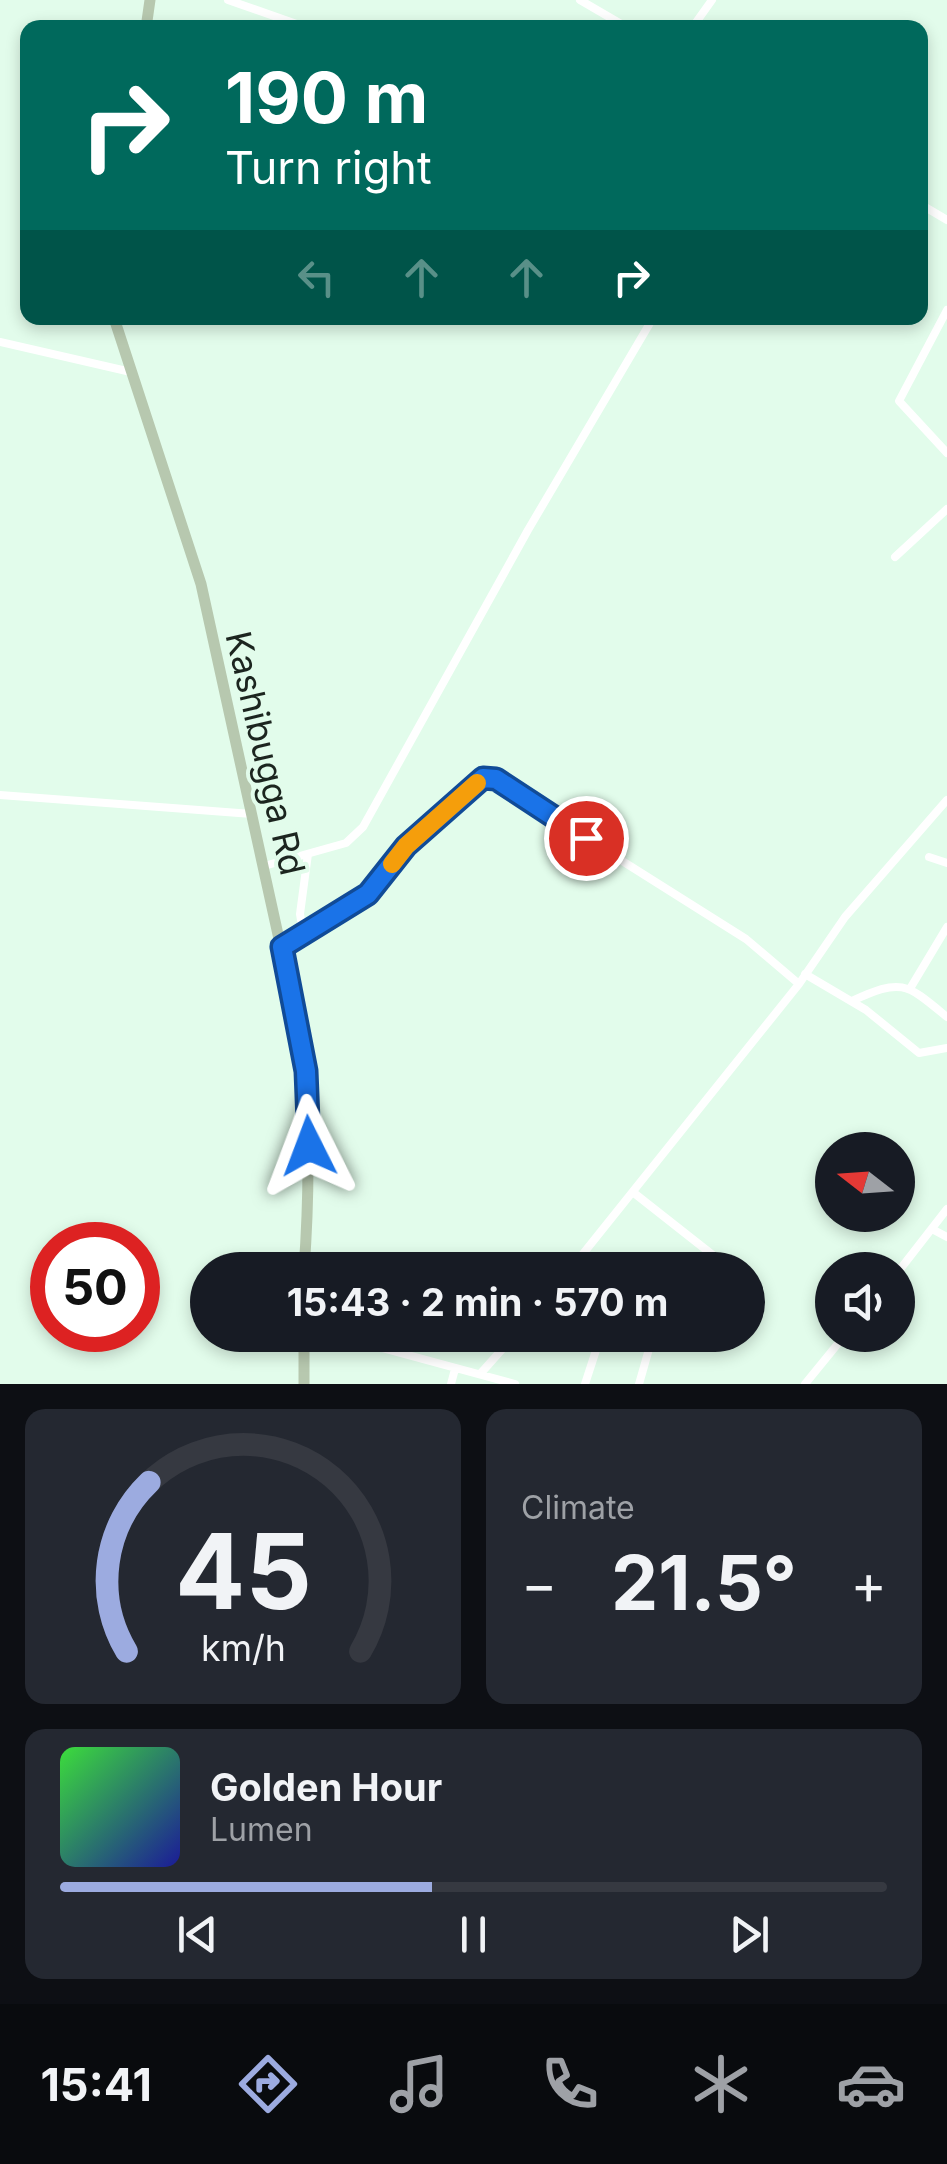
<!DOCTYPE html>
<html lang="en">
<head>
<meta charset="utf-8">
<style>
	body { margin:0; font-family:Inter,sans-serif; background:#242831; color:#f1f3f6; height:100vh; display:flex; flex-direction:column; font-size:38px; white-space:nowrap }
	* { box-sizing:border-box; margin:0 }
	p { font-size:32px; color:#9ea1a6 }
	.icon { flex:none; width:55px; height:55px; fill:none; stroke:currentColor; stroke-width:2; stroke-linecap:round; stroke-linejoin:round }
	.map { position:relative; height:1384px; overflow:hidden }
	.side { display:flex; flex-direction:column; gap:25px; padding:25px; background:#0d0f14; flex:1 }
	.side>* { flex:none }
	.hud { position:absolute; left:20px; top:20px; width:908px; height:305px; border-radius:20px; box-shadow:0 5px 15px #0003; background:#00695c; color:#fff; overflow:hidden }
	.needle { width:65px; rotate:287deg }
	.buttons { position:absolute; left:815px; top:1132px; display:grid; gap:20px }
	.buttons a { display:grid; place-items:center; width:100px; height:100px; border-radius:50%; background:#171b24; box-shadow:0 5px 15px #0003; font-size:50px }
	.speed { position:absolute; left:30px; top:1222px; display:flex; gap:20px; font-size:50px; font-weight:700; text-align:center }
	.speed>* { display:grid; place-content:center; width:130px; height:130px; border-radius:50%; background:#171b24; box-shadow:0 5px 15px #0003; line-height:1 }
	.speed .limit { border:15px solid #d22; background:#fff; color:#111 }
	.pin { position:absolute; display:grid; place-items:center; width:85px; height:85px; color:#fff; margin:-42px; border:5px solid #fff; border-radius:50%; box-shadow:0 2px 10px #0007 }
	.me { position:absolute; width:110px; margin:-55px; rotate:357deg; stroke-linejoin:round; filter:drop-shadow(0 0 8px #0008) }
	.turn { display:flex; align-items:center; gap:35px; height:210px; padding:0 40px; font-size:45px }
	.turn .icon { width:130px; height:130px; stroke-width:2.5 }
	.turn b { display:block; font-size:70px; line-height:85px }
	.lanes { display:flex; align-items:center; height:95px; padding:0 40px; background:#0003; justify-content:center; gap:50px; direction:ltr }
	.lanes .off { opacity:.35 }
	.big { font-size:75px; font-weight:700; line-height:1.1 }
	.side .card { flex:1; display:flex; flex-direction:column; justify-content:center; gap:15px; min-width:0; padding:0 35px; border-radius:20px; background:#242831 }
	.side .dial { align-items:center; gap:0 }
	.dial svg { height:260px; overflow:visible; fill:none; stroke:#363941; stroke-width:7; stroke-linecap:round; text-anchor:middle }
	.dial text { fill:#f1f3f6; stroke:none }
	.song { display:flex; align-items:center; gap:30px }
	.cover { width:120px; height:120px; border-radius:15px; background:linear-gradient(135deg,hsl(120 70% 55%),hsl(240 70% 35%)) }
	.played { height:10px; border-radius:5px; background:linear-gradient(90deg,#9cabe0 45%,#363941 45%) }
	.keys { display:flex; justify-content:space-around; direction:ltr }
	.heat { display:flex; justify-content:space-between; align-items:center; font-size:55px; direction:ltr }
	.side .tiles { flex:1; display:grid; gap:25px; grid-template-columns:1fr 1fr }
	.card:last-child { grid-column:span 2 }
	.trip { position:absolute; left:190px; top:1252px; width:575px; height:100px; border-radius:50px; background:#171b24; box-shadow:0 5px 15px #0003; font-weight:700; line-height:100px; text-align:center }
	.tab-bar { display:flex; height:160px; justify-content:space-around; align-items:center; background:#090b0e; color:#9ea1a6 }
	.tab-bar .icon { width:70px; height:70px }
	.tab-bar .current { color:#9cabe0 }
	.tab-bar b { font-size:45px; color:#f1f3f6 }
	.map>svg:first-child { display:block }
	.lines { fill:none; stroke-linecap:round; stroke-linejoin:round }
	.minor { stroke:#fff; stroke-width:8 }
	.secondary { stroke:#b7c8af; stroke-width:11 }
	.route-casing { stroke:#114b97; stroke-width:25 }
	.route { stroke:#1a73e8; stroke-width:18 }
	.slow { stroke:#f59e0b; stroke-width:18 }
	.labels { text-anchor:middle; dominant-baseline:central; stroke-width:8; stroke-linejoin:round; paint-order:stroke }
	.street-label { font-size:35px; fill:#1c251f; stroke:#e2fceb }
</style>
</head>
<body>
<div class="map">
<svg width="947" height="1384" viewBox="0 0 947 1384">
	<rect width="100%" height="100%" fill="#e2fceb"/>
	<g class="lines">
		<path class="minor" d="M228 0 308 28
			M580 0 628 28
			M692 28 712 0
			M920 204 947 220
			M947 310 899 401 947 453
			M0 342 131 372
			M895 557 947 509
			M0 795 252 814
			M929 857 947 863
			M264 866 346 843 363 827 528 530 653 318
			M303 932 300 914 308 854
			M283 947 368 894 406 846 455 799 489 777 746 939 799 984
			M805 974 866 1010 919 1053 947 1048
			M911 987 947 927
			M852 1001C902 978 906 983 947 1017
			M634 1193 714 1256
			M932 1229 947 1237
			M570 1270 799 984 845 917 947 800
			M898 1272 947 1209
			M334 1335 515 1384
			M481 1373 515 1335
			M451 1384 455 1369
			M585 1384 601 1335
			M639 1384 653 1335
			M805 1384 845 1335"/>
		<path class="secondary" d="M146 28 150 0
			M114 318 201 584 297 1021C311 1103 310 1187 304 1270
			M304 1384V1335"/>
	</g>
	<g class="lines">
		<g class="route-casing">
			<path id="route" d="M309 1146 306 1071 282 947 368 894 406 846 483 778 496 779 586 838"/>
		</g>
		<use href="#route" class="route"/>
		<path class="slow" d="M392 864 406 846 477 783"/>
	</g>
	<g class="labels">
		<g class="street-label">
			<text transform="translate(266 753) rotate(77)">Kashibugga Rd</text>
		</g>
	</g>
</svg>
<div class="buttons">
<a><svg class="needle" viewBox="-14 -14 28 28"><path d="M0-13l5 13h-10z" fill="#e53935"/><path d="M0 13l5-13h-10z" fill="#9ea1a6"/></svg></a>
<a><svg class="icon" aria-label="sound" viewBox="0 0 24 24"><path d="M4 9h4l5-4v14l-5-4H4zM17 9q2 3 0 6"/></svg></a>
</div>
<div class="speed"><div class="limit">50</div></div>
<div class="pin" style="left:586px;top:838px;background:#d93025"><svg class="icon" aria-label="arrive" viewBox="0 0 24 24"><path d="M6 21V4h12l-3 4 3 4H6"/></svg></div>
<svg class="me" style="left:309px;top:1146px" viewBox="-20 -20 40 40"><path d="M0-17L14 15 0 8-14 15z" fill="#1a73e8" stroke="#fff" stroke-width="4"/></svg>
<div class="trip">15:43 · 2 min · 570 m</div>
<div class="hud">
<div class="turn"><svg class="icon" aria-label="right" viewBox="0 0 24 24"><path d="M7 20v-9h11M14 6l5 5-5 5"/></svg><div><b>190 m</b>Turn right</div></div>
<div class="lanes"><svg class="icon off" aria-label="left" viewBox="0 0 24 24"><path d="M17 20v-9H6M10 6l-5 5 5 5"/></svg><svg class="icon off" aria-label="ahead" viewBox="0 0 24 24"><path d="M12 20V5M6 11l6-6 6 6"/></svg><svg class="icon off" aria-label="ahead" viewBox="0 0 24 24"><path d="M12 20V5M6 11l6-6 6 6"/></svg><svg class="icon" aria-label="right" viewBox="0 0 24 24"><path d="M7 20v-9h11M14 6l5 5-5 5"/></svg></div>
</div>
</div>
<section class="side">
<div class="tiles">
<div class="card dial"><svg viewBox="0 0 100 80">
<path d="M14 69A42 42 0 1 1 86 69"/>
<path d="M14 69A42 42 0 0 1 21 17" stroke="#9cabe0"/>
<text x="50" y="56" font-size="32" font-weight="700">45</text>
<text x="50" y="72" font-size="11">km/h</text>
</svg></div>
<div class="card"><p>Climate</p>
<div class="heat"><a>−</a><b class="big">21.5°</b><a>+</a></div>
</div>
<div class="card">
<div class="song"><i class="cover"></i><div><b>Golden Hour</b><p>Lumen</p></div></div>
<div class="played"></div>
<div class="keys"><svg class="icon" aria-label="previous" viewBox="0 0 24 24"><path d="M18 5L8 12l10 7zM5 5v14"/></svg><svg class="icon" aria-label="pause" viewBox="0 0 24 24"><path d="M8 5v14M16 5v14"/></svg><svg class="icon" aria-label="next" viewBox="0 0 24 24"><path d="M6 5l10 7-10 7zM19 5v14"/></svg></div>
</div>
</div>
</section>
<nav class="tab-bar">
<b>15:41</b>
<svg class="icon current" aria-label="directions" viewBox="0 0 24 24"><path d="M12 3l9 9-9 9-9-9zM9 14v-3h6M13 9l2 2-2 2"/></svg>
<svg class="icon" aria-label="music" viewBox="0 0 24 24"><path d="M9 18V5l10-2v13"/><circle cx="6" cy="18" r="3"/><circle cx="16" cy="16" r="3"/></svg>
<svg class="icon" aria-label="phone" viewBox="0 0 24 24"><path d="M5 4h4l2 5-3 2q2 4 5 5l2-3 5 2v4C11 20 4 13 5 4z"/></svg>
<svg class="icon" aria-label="climate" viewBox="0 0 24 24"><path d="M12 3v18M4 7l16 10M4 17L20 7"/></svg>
<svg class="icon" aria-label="car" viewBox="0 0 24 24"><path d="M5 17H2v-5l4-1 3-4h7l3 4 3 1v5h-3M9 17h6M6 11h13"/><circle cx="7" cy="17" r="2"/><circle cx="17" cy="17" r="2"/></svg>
</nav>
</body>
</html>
